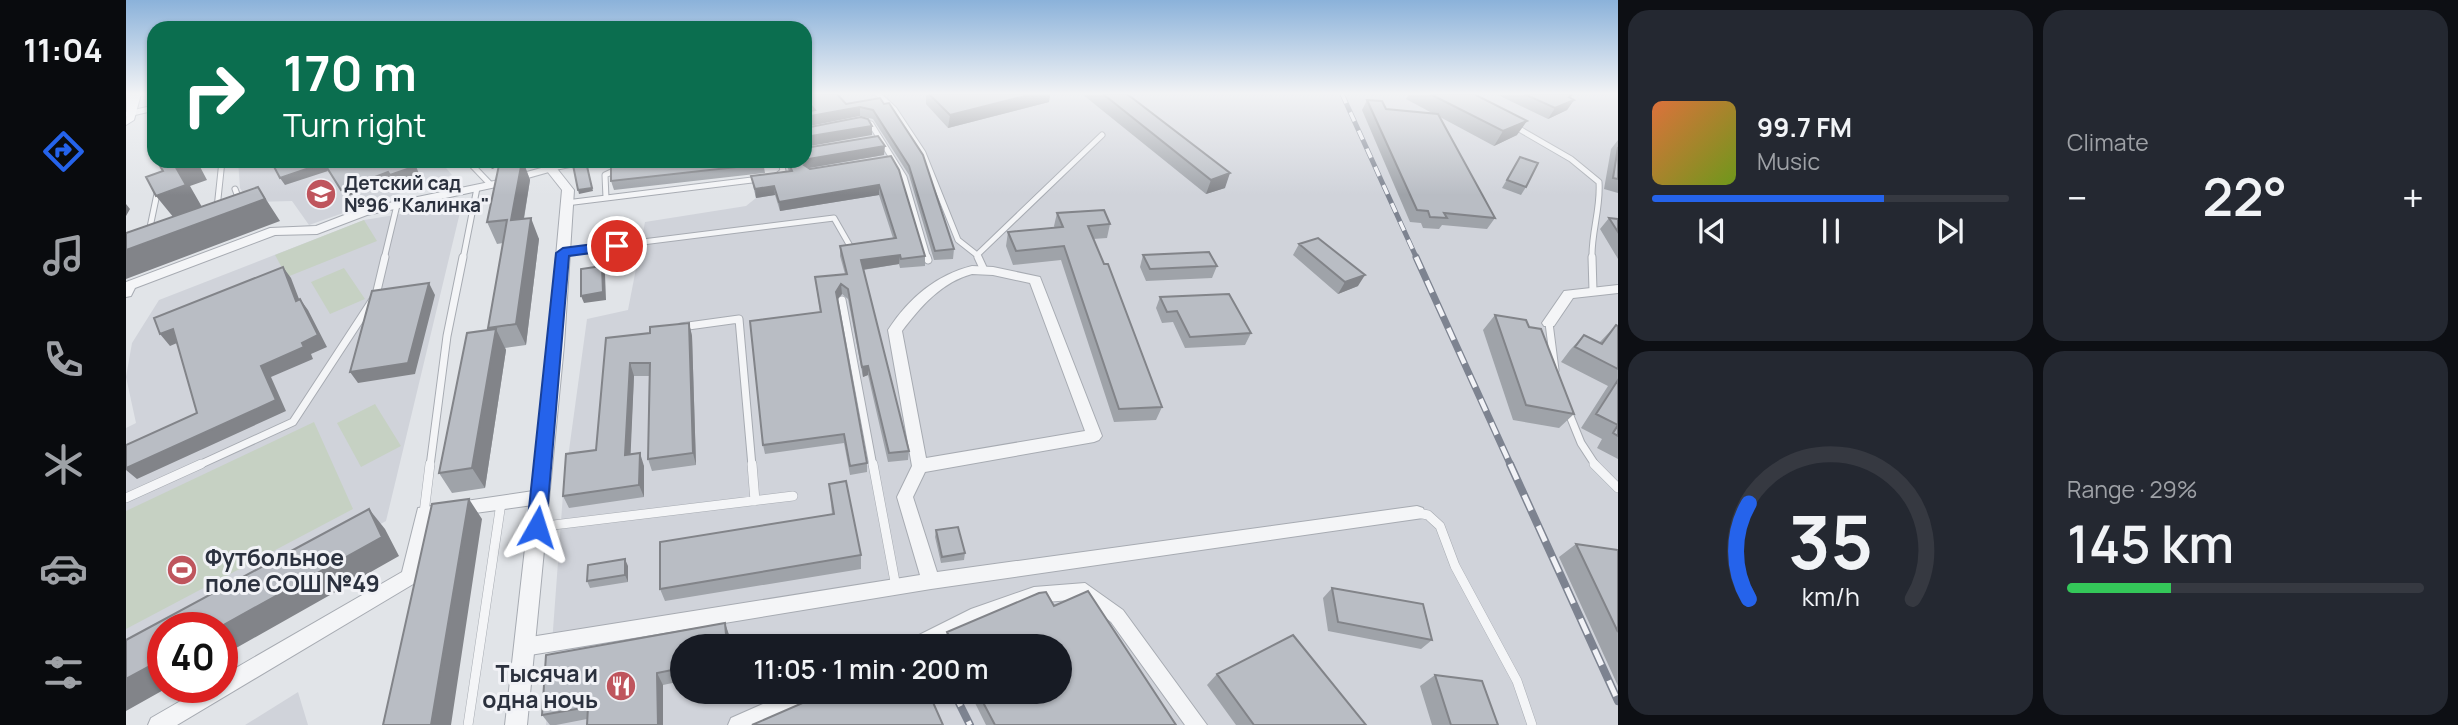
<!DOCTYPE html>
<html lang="en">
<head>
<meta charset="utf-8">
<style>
	body { margin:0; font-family:Manrope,sans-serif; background:#242831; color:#f1f3f6; height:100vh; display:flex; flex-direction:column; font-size:26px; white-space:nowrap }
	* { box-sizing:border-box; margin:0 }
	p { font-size:23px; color:#9ea1a6 }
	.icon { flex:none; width:38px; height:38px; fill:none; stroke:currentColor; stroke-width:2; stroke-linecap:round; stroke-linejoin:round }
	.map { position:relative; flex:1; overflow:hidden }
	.side { display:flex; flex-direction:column; gap:10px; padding:10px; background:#0d0f14; width:840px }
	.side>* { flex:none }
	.hud { position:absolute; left:21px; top:21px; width:665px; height:147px; border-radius:21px; box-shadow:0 2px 5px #0004; background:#0b6e4f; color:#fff; overflow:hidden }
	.speed { position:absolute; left:21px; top:612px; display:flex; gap:14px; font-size:35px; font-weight:700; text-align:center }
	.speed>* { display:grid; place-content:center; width:91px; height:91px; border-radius:50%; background:#171b24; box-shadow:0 2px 5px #0004; line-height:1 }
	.speed .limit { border:10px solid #d22; background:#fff; color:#111 }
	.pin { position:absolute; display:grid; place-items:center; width:60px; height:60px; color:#fff; margin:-30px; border:4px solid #fff; border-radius:50%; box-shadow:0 2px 7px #0007 }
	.me { position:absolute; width:77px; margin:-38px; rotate:6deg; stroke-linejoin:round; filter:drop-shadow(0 0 5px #0008) }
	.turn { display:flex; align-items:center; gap:24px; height:147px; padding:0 21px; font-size:32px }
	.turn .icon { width:91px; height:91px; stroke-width:2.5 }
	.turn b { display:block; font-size:49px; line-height:60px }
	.big { font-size:52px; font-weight:600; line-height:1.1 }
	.side .widget { flex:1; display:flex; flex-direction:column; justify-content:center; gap:10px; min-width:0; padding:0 24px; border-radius:21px; background:#242831 }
	.side .dial { align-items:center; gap:0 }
	.dial svg { height:182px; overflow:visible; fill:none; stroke:#363941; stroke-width:7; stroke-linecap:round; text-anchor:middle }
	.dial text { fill:#f1f3f6; stroke:none }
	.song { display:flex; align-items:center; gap:21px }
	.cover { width:84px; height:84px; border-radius:10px; background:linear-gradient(135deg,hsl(20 70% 55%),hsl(80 70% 35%)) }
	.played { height:7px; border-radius:4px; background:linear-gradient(90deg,#2563eb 65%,#363941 65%) }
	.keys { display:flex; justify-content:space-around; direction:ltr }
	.heat { display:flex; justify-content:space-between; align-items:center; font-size:38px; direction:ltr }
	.charge { height:10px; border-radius:5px; background:linear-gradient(90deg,#34c759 29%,#363941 0) }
	.side .tiles { flex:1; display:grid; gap:10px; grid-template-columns:repeat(2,1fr) }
	.trip { position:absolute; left:544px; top:634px; width:402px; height:70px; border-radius:35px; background:#171b24; box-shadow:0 2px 5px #0004; font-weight:600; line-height:70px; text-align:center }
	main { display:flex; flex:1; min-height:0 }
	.dock { display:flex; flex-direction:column; width:126px; justify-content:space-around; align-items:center; background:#090b0e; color:#9ea1a6 }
	.dock .icon { width:49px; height:49px }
	.dock .selected { color:#2563eb }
	.dock b { font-size:32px; color:#f1f3f6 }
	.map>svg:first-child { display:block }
	.built { fill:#d0d3da; fill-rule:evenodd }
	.green { fill:#c6d1c3 }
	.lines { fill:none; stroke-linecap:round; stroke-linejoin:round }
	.service-far2-casing { stroke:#a7abb2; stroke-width:7 }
	.service-far1-casing { stroke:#a7abb2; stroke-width:9 }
	.service-casing { stroke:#a7abb2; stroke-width:10 }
	.minor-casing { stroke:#a7abb2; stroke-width:2 }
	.tertiary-casing { stroke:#a7abb2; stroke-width:2 }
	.primary-casing { stroke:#a2a7b3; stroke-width:2 }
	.service-far2 { stroke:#f4f5f7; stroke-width:5 }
	.service-far1 { stroke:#f4f5f7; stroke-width:7 }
	.service { stroke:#f4f5f7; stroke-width:9 }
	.minor { fill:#f4f5f7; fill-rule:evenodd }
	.tertiary { fill:#f4f5f7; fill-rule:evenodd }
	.primary { fill:#fff; fill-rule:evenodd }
	.rail-far2-casing { stroke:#7d8390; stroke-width:5 }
	.rail-far1-casing { stroke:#7d8390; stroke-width:7 }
	.rail-casing { stroke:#7d8390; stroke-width:8 }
	.rail-far2 { stroke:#f1f2f6; stroke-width:3.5; stroke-dasharray:10; stroke-linecap:butt }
	.rail-far1 { stroke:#f1f2f6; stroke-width:4.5; stroke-dasharray:13; stroke-linecap:butt }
	.rail { stroke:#f1f2f6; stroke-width:5; stroke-dasharray:17; stroke-linecap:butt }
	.wall { fill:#9fa3a9 }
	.shaded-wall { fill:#828489 }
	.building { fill:#b9bdc4; stroke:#828489; stroke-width:2 }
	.route { fill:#2563eb; stroke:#184099; stroke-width:2 }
	.labels { text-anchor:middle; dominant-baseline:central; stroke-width:6; stroke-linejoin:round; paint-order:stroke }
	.poi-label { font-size:19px; font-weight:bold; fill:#2b313e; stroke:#f1f2f6; text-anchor:start }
	.near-poi-label { font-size:23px; font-weight:bold; fill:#2b313e; stroke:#f1f2f6; text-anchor:start }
</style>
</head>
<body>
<main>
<nav class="dock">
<b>11:04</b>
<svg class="icon selected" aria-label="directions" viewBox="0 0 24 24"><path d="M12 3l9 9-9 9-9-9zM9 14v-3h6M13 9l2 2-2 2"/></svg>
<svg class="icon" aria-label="music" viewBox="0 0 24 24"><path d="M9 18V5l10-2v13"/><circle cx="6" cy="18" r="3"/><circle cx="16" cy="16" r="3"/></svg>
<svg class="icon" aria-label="phone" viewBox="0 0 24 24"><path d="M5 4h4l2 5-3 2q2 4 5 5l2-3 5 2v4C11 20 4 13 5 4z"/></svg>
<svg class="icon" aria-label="climate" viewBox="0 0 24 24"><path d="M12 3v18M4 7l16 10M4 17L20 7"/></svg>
<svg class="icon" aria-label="car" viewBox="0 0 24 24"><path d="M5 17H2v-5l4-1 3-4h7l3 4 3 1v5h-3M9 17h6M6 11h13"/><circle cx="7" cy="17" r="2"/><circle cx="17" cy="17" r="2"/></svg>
<svg class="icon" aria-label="filters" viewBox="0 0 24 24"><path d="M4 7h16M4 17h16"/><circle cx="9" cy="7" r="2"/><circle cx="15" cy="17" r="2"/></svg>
</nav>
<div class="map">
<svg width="1492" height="725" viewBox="0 0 1492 725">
	<rect width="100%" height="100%" fill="#e1e4e8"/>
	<path class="built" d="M706 94H1492V725H420L437 494 461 319 502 310 519 222 620 206 630 198 627 186 666 180 659 161H679V121ZM556 646H934V691H556Z
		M112 161H314L326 175 183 225 166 201 123 202 114 188Z
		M336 204 260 521 62 628H37L0 662V428L10 423 0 377 6 343 33 300 238 220Z
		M172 692 182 725H119Z"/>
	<path class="green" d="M238 220 251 241 161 277 149 255Z
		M218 268 239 299 204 314 185 282Z
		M249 404 275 446 235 467 211 423Z
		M188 422 227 509 0 629V511Z"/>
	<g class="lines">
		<g class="service-far2-casing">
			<path id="service-far2" d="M752 94 768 109 797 153 832 240 851 255
				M2 114 28 108
				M738 122 745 124 778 177 802 259
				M1388 126 1445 159 1473 182C1475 208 1465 233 1466 259
				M342 161 365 185
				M426 168 461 161
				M650 177 657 171 655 161
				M109 189 114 202
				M480 198 479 175 494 168
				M440 203 634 179
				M91 208 96 161
				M23 232 32 189
				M437 252 708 218 724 246
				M258 259 271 205
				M337 259 351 188
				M853 259 851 255 976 135"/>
		</g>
		<g class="service-far1-casing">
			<path id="service-far1" d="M801 257 802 260
				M852 257 858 270
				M1466 257 1467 291
				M716 300 747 466
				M1423 323 1429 370
				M555 327 613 319 626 466
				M1442 411 1455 443 1470 466
				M71 466 167 422 250 295 259 257
				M304 466 321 336 337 257"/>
		</g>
		<g class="service-casing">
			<path id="service" d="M626 464 629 501
				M747 464 770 587
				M1468 464 1492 488
				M0 498 75 464
				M298 513 304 464
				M1292 513 1302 515 1314 526 1329 566 1391 681 1406 725
				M411 527 667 496
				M342 725 375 503"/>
		</g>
		<g class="minor-casing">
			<path id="minor" d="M426 165 432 168 430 170 370 187 241 215 191 234 149 235 9 288 5 296 0 297V282L144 228 190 226 234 209 368 181Z
				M846 266 867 267 914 277 976 436 973 440 968 442 799 472 787 497 811 572 1291 506 1297 508 1299 513 1297 518 805 589 398 656 392 653 389 647 392 641 398 638 794 575 771 497 786 466 762 330C782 299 810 275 846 266ZM846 274 867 275 904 283 959 431 800 458 776 331C795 306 816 282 846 274Z
				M1492 285V293L1447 298 1428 326H1418L1416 323 1438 291Z
				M414 490 420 492 422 497 420 502 414 504 305 519 289 583 51 725H22L25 718 77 688H96V676L276 572 292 508Z
				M959 583 997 610 1081 725H1059L985 622 956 599 908 603 856 622 808 646H780L783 640 845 609 908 587Z
				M666 691H697L695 698 634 725H602L605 718Z"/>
		</g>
		<g class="tertiary-casing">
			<path id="tertiary" d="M413 161H425L448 190 438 345 401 725H379L422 345 436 190Z"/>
		</g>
		<g class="primary-casing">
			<path id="primary" d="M1 94H15L8 120 0 125Z"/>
		</g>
		<use href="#service-far2" class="service-far2"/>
		<use href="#service-far1" class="service-far1"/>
		<use href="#service" class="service"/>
		<use href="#minor" class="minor"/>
		<use href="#tertiary" class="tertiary"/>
		<use href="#primary" class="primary"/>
		<g class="rail-far2-casing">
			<path id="rail-far2" d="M1216 94 1291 259"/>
		</g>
		<g class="rail-far1-casing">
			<path id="rail-far1" d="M1290 257 1385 466"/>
		</g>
		<g class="rail-casing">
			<path id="rail" d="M1384 464 1492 701
				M827 691 844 725"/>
		</g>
		<use href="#rail-far2" class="rail-far2"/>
		<use href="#rail-far1" class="rail-far1"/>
		<use href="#rail" class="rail"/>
	</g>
	<path class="wall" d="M679 94 720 104 754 98 828 249 827 259 808 260 783 175 747 119 734 116 683 111 679 106Z
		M800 94H924L923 102 822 128 800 104Z
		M956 94H1001L1099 188 1080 194Z
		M1283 94H1348L1391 135 1368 146 1314 117 1369 218 1361 229 1316 225 1313 229 1297 228 1295 223 1284 222 1236 110 1241 100 1260 109 1306 113 1280 99Z
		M1370 94H1447L1444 98 1448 100 1441 110 1422 119Z
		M1492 140V193L1478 189 1485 149Z
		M758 155 683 168 684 169 765 156 799 256V266L774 268 773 264 737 270 783 451 782 460 762 462 742 375 737 377 722 299 716 294 711 300 741 463V472L724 475 718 443 639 454 637 445 694 312 689 277 719 274 714 256V246L767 238 753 195 654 211 649 195 630 198 625 176 663 171 659 161H679Z
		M1394 157 1400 187 1395 195 1376 188Z
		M359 161H387L381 163 389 161H397L404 180 398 219 413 239 400 345 379 348 380 350 359 488 326 493 313 473 363 330 362 328 377 243 371 244 361 222 373 166 366 169Z
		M637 161 639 173 488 190 485 181Z
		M931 213 984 224 981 238 967 239 1036 407 1030 420 988 422 935 260 887 265 880 246 882 232 929 228 928 226Z
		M1483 218 1492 219V259L1474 229Z
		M1173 244 1232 286 1212 294 1167 255Z
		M1017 255 1091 266 1086 278 1020 281 1014 267Z
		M1034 297 1125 333 1119 345 1059 348 1047 322 1036 323 1030 308Z
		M1369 315 1403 327 1448 414 1433 428 1387 420 1357 330Z
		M563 323 566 336 570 465 526 471 522 459 523 376H508L504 454 518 466V497L443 508 437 496 470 450 480 338 524 333Z
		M1490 325 1492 326V459L1471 448 1476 439 1455 428 1482 386 1435 362 1444 350 1458 335 1473 343Z
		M703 484 735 555V569L539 601 534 589 706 514Z
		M810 530 839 553 838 560 815 563 809 537Z
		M1450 544 1492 550V686L1433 557Z
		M502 566V582L464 588 461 581Z
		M1206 588 1306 640 1295 649 1202 631 1197 598Z
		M962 591 1050 725H860L843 691H934V646H820L819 644 821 632 913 593 920 592 928 606Z
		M599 623 603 635V646H556V681L537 685V725H461V719L430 725H424L416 715 420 655Z
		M1091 674 1240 725H1110L1081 685Z
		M1309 675 1372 725H1306L1294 686Z"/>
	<path class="shaded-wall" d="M907 94H924L923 102 822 128 824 115Z
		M1446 94H1447L1439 104 1448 100 1441 110 1422 119 1429 108Z
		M734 107V116L679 127V117Z
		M1401 121 1391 135 1368 146 1377 131Z
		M746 126V135L679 147V137Z
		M759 146 758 155 683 168 678 165 683 159Z
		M57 161H71L81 180 64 186 76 207 48 218 30 196 48 164Z
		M363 161H387L366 169Z
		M396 161H397L404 180 394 241 385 220Z
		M487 161H507L488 165Z
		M460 162 467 191 453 194 452 190Z
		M198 163 202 171 159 185 154 178Z
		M290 166 293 174 268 183 264 175Z
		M262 172 266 180 220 197 215 190Z
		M1104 173 1099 188 1080 194 1085 180Z
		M753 185V195L654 211 653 202Z
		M648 186 649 195 630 198 629 189Z
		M132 187 154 221 0 279V250Z
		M0 204 4 209 0 216Z
		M405 218 413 239 400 345 390 324Z
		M774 255 773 264 735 270V260Z
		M476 266 479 274 480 300 458 303 455 296Z
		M157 267 165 278 178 312 170 301Z
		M1239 275 1232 286 1212 294 1219 282Z
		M303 283 309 295 289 374 232 383 224 372Z
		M715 284 716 294 710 301V292Z
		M174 299 182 310 201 347 185 354 187 359 145 377 160 411 11 479 0 470V468L135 366 176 343Z
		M563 323 566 336 570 465 567 453Z
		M47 329 58 340 44 346 34 334Z
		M370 329 380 350 359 488 346 468Z
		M504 363 508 376 504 468 499 455Z
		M742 366V375L737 377 736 367Z
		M514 453 518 466V497L513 485Z
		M343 499 356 519 325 725H305Z
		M243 509 259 529 273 556 96 656V628H92Z
		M499 559 502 566V582L499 575Z
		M599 623 603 635V646H601Z
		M37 659V688H41L0 711V679Z
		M531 673 537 685V725H532Z"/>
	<path class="building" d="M679 94H711L720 104 754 98 758 104 763 103 797 155 828 249 809 251 783 166 747 110 734 107 679 117V112L689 110 679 98Z
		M803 94H907L824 115Z
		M977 94H1001L1104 173 1085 180Z
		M1304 94H1348L1401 121 1377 131Z
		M1398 94H1446L1443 97 1448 100 1429 108Z
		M1241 100 1256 101 1260 109 1312 114 1369 218 1318 213 1321 218 1304 217 1302 211 1291 210Z
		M28 106V117L23 107Z
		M735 117 742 119 746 126 679 137V128Z
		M752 136 759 146 683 159 678 165 684 169 765 156 773 170 799 256 775 259 774 255 735 260 783 451 763 453 742 366 736 367 722 289 715 284 710 292 741 463 724 466 718 434 637 445 624 321 695 312 689 277 721 274 714 246 770 238 753 185 653 202 648 186 629 189 625 176 666 171 662 161H679V148Z
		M1492 147V179L1487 178Z
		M1394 157 1412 163 1400 187 1381 180Z
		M31 161H57L48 164 60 185 30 196 20 177 37 171Z
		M145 161H286L290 166 264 175 262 172 215 190 198 163 154 178Z
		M389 161H396L385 220 405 218 390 324 362 328 381 220 361 222 373 165Z
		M511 161H637L638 164 485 181V167Z
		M460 162 466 188 452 190 447 165Z
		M132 187 139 199 0 250V233Z
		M978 210 984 224 962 226 978 264H982L1036 407 993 409 938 246 890 251 882 232 937 227 931 213Z
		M1483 218 1492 219V232Z
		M1192 238 1239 275 1219 282 1173 244Z
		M1083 252 1091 266 1024 269 1017 255Z
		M476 266 477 292 455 296V269Z
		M157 267 170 301 174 299 192 335 176 343 178 347 135 366 150 400 0 468V445L71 413 47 329 34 334 28 318Z
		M303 283 282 363 224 372 246 291Z
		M1103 294 1125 333 1064 337 1051 311 1041 312 1034 297Z
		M1369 315 1400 320 1403 327 1415 329 1448 414 1400 405Z
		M563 323 567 453 522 459 524 363H504L499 455 514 453 513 485 437 496 440 454 470 450 480 338 524 333V327Z
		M1490 325 1492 326V369L1449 347 1458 335 1476 344Z
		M370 329 346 468 313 473 341 333Z
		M1492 380V425L1470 414Z
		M1492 425V436L1487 433Z
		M720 481 735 555 534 589V542L708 514 703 484Z
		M343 499 305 725H257L306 504Z
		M243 509 256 537 92 628H37V659L0 679V640Z
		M832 527 839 553 816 557 810 530Z
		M1450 544 1492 550V632Z
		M499 559V575L461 581 462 565Z
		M1206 588 1297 604 1306 640 1212 622Z
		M962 591 1050 725H869L851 691H934V646H828L821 632 913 593 920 592 928 606Z
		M599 623 601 646H556V668L531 673 532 725H461L462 707 416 715 420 655Z
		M1167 635 1240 725H1128L1091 674Z
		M1309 675 1356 681 1372 725H1325Z
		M704 691H802L817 725H626Z"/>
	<linearGradient id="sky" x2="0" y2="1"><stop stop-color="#8bb2da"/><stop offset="0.48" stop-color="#f2f3f5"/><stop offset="1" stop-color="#f2f3f5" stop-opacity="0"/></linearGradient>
	<rect width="1492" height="195" fill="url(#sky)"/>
	<path class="route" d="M491 241 496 242V249L443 256 420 527 417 533H404L401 527 430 253 437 248Z"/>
	<defs>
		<g id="school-disc" transform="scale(1.575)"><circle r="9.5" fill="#bf555d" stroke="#f1f2f6"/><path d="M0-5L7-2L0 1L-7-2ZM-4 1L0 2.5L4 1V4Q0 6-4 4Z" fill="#fff"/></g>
		<g id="stadium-disc" transform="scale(1.575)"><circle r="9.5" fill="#bf555d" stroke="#f1f2f6"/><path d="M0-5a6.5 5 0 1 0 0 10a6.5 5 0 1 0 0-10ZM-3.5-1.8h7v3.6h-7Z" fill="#fff"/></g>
		<g id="restaurant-disc" transform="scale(1.575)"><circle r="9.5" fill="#bf555d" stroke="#f1f2f6"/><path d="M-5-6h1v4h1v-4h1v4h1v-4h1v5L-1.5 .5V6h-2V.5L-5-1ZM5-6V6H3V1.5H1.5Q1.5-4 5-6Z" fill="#fff"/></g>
	</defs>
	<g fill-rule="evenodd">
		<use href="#school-disc" x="195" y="194"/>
		<use href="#stadium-disc" x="56" y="570"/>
		<use href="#restaurant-disc" x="495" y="686"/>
	</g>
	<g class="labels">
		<g class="poi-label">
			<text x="218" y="183">Детский сад<tspan x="218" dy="22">№96 "Калинка"</tspan></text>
		</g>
		<g class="near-poi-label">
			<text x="79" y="557">Футбольное<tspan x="79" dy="26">поле СОШ №49</tspan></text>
			<text x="472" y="673" text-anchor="end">Тысяча и<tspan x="472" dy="26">одна ночь</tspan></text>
		</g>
	</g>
</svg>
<div class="speed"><div class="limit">40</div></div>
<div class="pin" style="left:491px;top:246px;background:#d93025"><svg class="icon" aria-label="arrive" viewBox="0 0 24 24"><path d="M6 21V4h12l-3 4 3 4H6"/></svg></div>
<svg class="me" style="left:411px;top:527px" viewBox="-20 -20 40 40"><path d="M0-17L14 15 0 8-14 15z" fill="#2563eb" stroke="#fff" stroke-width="4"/></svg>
<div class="trip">11:05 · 1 min · 200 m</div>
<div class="hud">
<div class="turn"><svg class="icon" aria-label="right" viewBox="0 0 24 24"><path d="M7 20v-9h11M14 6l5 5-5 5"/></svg><div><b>170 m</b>Turn right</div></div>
</div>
</div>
<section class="side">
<div class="tiles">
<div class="widget">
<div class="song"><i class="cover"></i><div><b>99.7 FM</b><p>Music</p></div></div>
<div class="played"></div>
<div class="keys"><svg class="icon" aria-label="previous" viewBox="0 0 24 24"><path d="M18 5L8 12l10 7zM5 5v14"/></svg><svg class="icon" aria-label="pause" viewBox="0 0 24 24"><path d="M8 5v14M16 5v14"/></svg><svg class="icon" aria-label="next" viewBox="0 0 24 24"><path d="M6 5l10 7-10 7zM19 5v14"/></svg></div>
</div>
<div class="widget"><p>Climate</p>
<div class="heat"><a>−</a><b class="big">22°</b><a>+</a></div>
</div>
<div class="widget dial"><svg viewBox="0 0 100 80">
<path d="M14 69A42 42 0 1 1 86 69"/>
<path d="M14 69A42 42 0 0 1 14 27" stroke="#2563eb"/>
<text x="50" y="56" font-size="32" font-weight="700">35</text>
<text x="50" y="72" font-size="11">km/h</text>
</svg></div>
<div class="widget"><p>Range · 29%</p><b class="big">145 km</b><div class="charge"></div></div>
</div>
</section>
</main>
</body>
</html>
